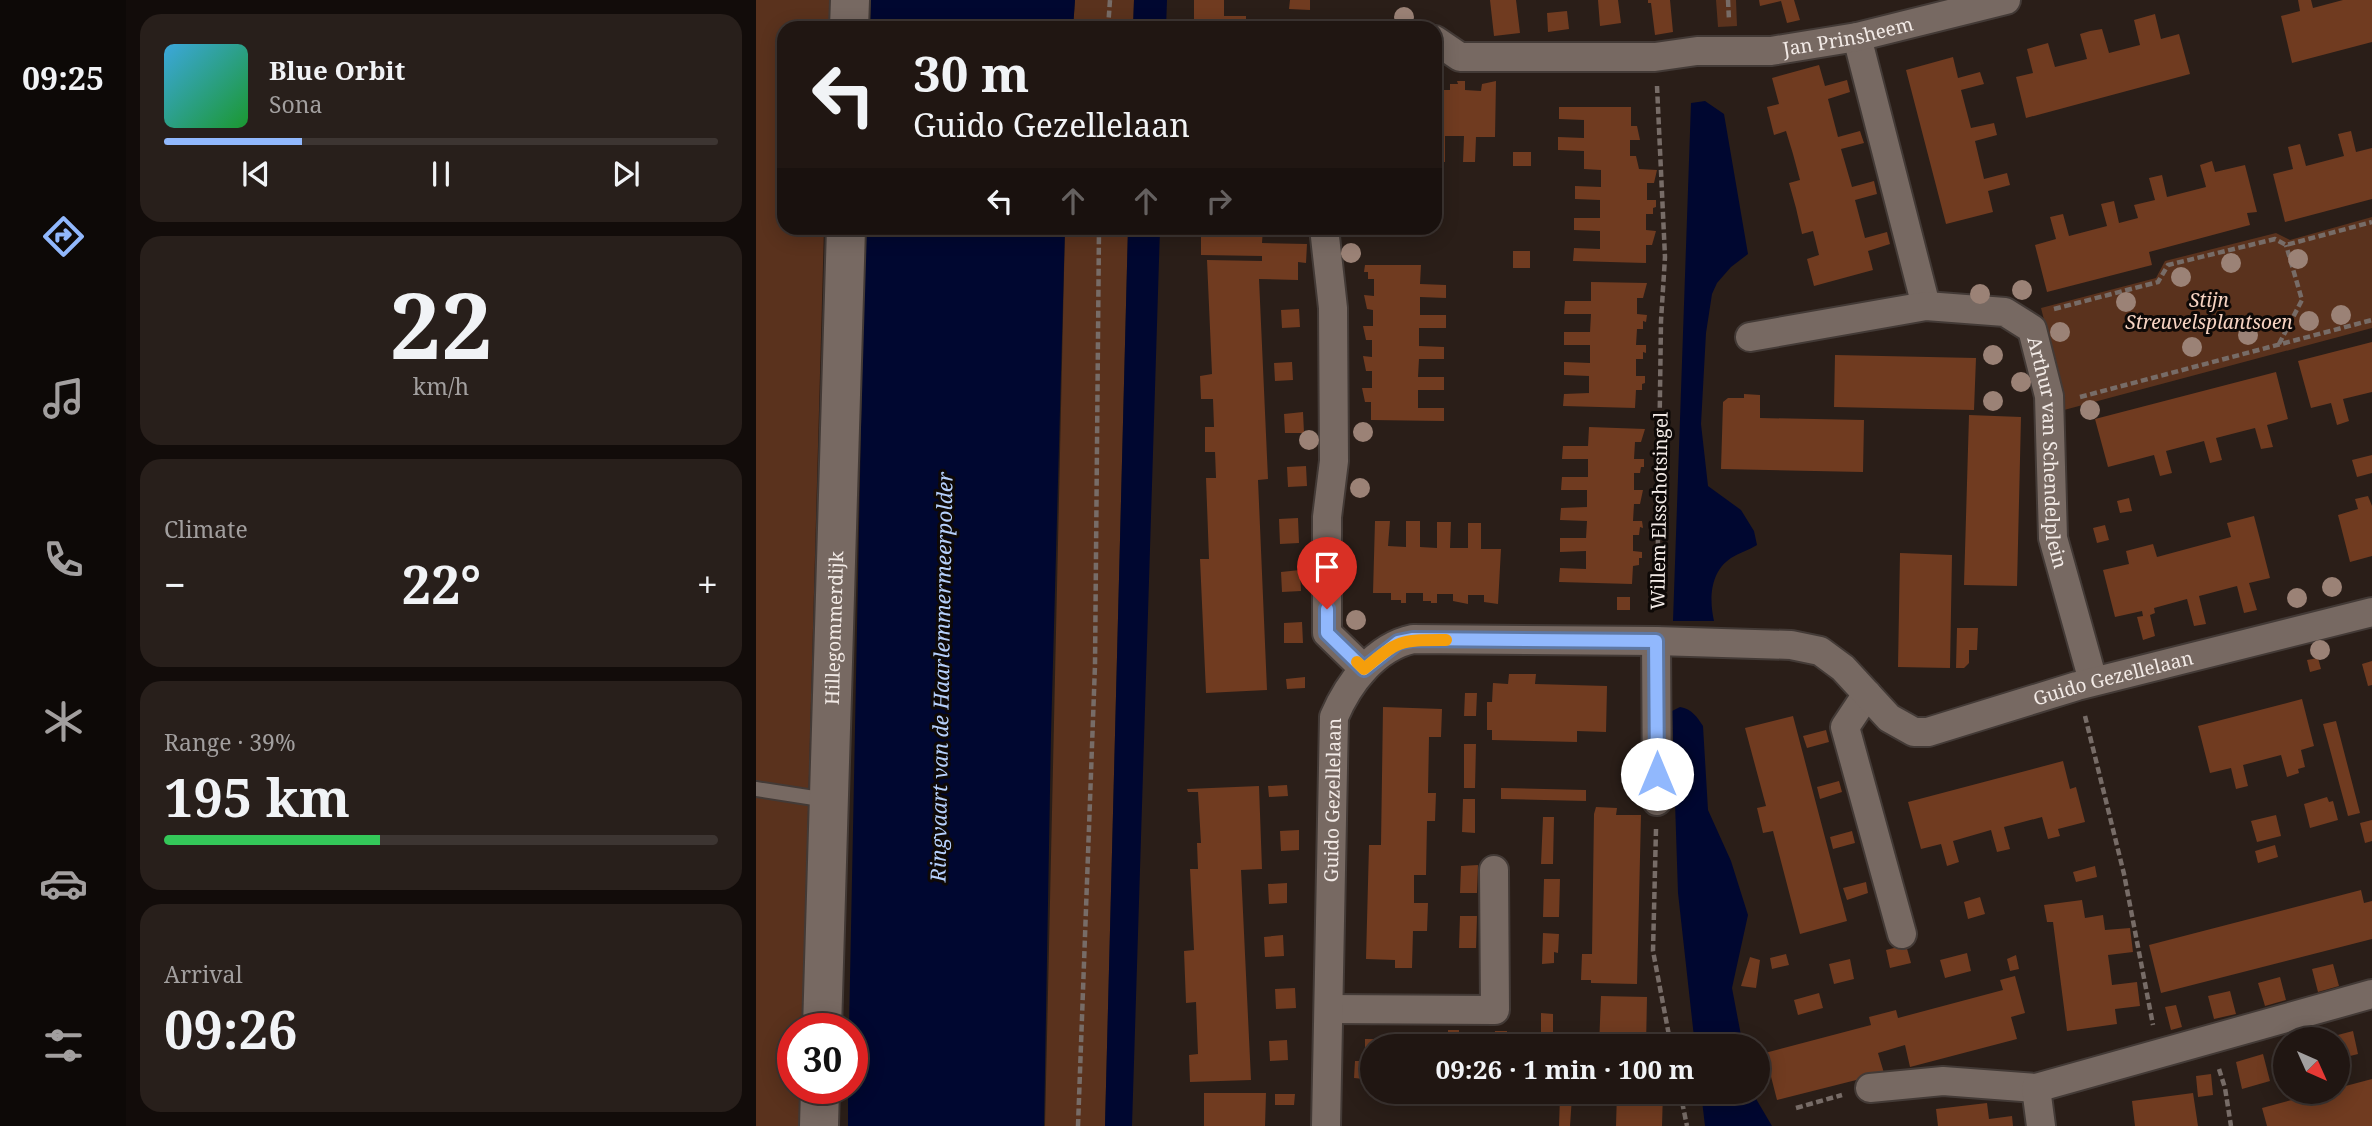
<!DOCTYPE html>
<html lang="en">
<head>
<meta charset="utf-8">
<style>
	body { margin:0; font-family:"Noto Serif",serif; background:#281f1b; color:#f1f3f6; height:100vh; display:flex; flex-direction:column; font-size:26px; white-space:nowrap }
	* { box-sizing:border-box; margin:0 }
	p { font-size:23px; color:#a29f9f }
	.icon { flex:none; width:38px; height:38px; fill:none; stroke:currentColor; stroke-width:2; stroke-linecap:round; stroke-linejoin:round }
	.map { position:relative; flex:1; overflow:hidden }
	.side { display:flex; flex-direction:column; gap:14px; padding:14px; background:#120c0a; width:630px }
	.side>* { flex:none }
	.guide { position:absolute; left:21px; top:21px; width:665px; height:214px; border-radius:21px; box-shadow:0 4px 18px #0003,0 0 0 2px #3d3532; background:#201612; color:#f1f3f6; overflow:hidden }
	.needle { width:46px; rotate:135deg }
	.fabs { position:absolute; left:1517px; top:1027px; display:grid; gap:14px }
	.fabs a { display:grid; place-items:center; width:77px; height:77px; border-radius:50%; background:#201612; box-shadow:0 4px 18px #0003,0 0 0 2px #3d3532; font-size:35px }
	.speed { position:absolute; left:21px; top:1013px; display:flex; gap:14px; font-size:35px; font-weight:700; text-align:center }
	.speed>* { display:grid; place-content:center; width:91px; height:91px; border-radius:50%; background:#201612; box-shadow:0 4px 18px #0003,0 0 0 2px #3d3532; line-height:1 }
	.speed .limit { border:10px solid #d22; background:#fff; color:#111 }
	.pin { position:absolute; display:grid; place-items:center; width:60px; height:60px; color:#fff; margin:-72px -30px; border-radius:50% 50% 50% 0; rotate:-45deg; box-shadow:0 0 7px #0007 }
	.pin .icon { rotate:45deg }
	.me { position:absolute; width:77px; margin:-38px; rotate:0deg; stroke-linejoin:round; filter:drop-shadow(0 0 5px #0008) }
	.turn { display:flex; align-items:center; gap:24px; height:147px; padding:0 21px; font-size:32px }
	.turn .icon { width:91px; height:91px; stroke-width:2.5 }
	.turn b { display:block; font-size:49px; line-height:60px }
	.lanes { display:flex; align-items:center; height:66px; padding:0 21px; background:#0003; justify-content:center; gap:35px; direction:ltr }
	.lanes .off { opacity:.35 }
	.big { font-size:52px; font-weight:700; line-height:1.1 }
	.side .card { flex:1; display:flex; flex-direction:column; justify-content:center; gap:10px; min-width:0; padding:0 24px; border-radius:21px; background:#281f1b }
	.side .dial { align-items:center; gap:0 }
	.dial b { font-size:91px; line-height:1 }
	.song { display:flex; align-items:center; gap:21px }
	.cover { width:84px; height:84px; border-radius:10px; background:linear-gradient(135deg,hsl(200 70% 55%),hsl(130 70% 35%)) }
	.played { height:7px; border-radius:4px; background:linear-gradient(90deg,#91b8fd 25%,#3d3532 25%) }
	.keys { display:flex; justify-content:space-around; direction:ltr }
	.heat { display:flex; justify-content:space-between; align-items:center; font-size:38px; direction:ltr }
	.charge { height:10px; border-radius:5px; background:linear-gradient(90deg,#34c759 39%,#3d3532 0) }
	.trip { position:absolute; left:604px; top:1034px; width:410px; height:70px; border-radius:35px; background:#201612; box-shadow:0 4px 18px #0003,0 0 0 2px #3d3532; font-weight:700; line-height:70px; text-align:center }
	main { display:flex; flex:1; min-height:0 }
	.tab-bar { display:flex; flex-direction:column; width:126px; justify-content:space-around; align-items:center; background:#0d0907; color:#a29f9f }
	.tab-bar .icon { width:49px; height:49px }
	.tab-bar .current { color:#91b8fd }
	.tab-bar b { font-size:32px; color:#f1f3f6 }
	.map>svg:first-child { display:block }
	.green { fill:#5a321d }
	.water { fill:#000730 }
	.building { fill:#703b20 }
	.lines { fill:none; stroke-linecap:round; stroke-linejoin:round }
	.lane-casing { stroke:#433a36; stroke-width:18 }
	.street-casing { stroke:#433a36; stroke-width:32 }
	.secondary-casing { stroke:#433a36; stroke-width:42 }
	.path { stroke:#776c67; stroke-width:4.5; stroke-dasharray:7 3.5; stroke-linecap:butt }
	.lane { stroke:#776962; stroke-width:14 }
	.street { stroke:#776962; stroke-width:28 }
	.secondary { stroke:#776962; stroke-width:38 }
	.tree { fill:#9b8276 }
	.route-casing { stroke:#5e78a4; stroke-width:18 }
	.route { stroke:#91b8fd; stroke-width:12 }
	.slow { stroke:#f59e0b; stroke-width:12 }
	.labels { text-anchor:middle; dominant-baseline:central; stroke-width:6; stroke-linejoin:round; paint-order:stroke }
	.street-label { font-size:19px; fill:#f2eae6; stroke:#0e0907 }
	.park-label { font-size:19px; font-style:italic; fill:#f7d4c3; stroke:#0e0907 }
	.water-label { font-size:21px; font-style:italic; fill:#b6d0fc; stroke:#0e0907 }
</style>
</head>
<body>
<main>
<nav class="tab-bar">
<b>09:25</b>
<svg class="icon current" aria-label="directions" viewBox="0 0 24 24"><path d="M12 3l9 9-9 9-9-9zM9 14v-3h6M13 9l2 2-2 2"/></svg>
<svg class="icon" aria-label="music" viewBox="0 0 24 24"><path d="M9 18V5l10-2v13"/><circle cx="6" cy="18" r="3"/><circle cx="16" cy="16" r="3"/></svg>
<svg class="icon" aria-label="phone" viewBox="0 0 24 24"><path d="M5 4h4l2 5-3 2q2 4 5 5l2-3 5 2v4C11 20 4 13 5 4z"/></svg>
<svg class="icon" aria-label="climate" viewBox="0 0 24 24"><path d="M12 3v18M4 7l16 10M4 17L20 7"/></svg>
<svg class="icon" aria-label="car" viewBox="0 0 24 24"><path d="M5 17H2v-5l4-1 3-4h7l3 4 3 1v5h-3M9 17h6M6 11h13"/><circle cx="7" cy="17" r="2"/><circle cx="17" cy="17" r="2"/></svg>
<svg class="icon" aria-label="filters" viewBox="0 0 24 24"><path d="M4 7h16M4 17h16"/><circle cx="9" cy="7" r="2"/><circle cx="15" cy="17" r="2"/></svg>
</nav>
<section class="side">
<div class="card">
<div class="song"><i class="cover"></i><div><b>Blue Orbit</b><p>Sona</p></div></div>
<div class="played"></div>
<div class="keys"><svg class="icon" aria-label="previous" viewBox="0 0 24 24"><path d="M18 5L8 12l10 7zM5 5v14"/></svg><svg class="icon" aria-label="pause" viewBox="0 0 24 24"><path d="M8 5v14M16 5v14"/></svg><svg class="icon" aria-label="next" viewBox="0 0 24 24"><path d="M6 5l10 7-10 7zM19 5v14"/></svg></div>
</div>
<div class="card dial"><b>22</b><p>km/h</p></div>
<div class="card"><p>Climate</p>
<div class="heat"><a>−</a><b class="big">22°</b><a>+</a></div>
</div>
<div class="card"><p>Range · 39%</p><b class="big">195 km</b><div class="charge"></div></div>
<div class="card"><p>Arrival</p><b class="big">09:26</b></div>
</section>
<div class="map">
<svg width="1616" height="1126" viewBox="0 0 1616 1126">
	<rect width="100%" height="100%" fill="#2a1e18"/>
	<path class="green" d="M0 0H74L73 28H28V228H68L46 1029H37V1088L44 1089 43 1126H0Z
		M319 0H378L377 28H317Z
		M960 0H980L981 26 962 27Z
		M1616 217V328L1308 410 1307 394 1285 308 1400 278 1409 261 1520 233 1534 240Z
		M309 228H372L349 1126H289Z"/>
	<path class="water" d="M115 0H319L317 28H114Z
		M378 0H411L410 28H377Z
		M949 101 968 114 992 254 975 267 961 283 956 294 950 333 945 424 952 486 985 510 998 531 1001 545C993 550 983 553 975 558 954 572 953 599 958 621H917L935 103Z
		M109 228H309L295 734 288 1126H92V1089L96 1088V1029H93Z
		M372 228H404L376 1126H349Z
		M924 707C936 709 941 717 947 726L952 810 975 861 992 915 976 988 987 1046H939L922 893 916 711Z
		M945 1092H996L1016 1126H949Z"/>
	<path class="building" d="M438 0H468V16H490V28H438Z
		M534 0H554V10L533 9Z
		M734 0H760L764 33 738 36Z
		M842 0H862L865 23 844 26Z
		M892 0H914L917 32 899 35 895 3H892Z
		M1003 0H1038L1044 20 1031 23 1025 1 1004 6Z
		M1542 0H1555L1557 8 1587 0H1616V42L1536 63 1525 16 1544 11Z
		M811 11 813 29 792 32 791 13Z
		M1399 14 1405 39 1423 34 1434 74 1270 118 1260 77 1277 73 1271 49 1292 43 1299 67 1331 59 1324 34 1334 31 1346 29 1353 53 1384 45 1378 20Z
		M1197 57 1202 78 1224 72 1228 84 1205 90 1215 128 1238 123 1241 135 1219 141 1228 179 1251 173 1254 185 1232 191 1237 212 1190 224 1150 70Z
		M1063 65 1069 86 1091 80 1094 92 1072 99 1082 137 1104 131 1108 143 1085 149 1096 187 1118 181 1121 194 1099 200 1109 238 1131 232 1134 244 1112 251 1117 270 1058 286 1051 259 1063 255 1057 231 1046 234 1040 208 1033 183 1044 180 1037 154 1030 131 1018 135 1011 107 1023 104 1016 78Z
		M701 81H709V90L725 91 726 84 740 81 739 137H720L719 162H707L708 136H689V162H679V90H694V84H702Z
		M803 107H875V126H881L884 140H874V156H880L883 169 901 170 898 183H891V200H900V207L897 208V214H890V230L900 231 896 245H890V263L817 261 818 248 844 249V231L818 230V218H844V200L819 199V186L845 187V170L828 169V151L802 150V137L828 138V120L803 119Z
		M1595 131 1600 152 1616 148V199L1529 222 1517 174 1537 169 1532 147 1544 144 1550 166 1588 156 1582 134Z
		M757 152H775V166H757Z
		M1456 161 1459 172 1489 165 1501 212 1491 213 1494 225 1393 252 1396 265 1291 292 1279 245 1300 239 1294 217 1307 214 1313 236 1351 226 1345 204 1358 201 1363 223 1382 218 1378 205 1399 200 1393 178 1406 175 1411 197 1450 187 1444 165Z
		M445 228H507L506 243 551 244 550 263 542 262V280L503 279 512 479 502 480 511 690 450 693 444 559H453L450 478H460L459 452H449V427H458L457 399H445L444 376 456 374 451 260 506 261V256L445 255Z
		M757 251H774V268H757Z
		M609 265H665L664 284 690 285V298L664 297V315H690V328H663V346L688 347V359H663L662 377H688V390H662V408H688V421L615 420V402H609L606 388H616V371H610L607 356 616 357V340H610L607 326H617V310L611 309 608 295 618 296V279H612V272H608Z
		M835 282 891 283 887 298H881V314L891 315 890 322 887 321V329H881L880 345H890V353L887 352V359H880V376H889V383L886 384V390H880L879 408 807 406 808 394 833 393V376L808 375V362L834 363V345H808V332H834L835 314H808L809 301H835Z
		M543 309 544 327 526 328 525 310Z
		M1616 342V392L1587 399 1593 421 1581 425 1575 403 1555 408 1542 361Z
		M1079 355 1220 358 1218 410 1078 407Z
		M536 362 537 380 519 381 518 363Z
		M1520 372 1532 419 1511 425 1517 447 1505 449 1499 428 1460 438 1466 460 1454 463 1448 441 1410 451 1416 473 1404 476 1398 455 1352 467 1339 419Z
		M988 394 1004 395V418L1108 420 1107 472 965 469 967 402 972 398H988Z
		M547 412 548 433H529L528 414Z
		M1213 415 1265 417 1261 586 1208 585Z
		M833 427 889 429 885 442H879L878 459H888V467H885L884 473H878V490H887L884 504H878L877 521H886L887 528 884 527 883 535H877V551L886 552V558H883V565L877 566 876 584 803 582 804 568 830 569V551L804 552V538H830L831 521 804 520 805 508 831 507V490H805L806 477H832V459H806L807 446H832Z
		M1616 455V473L1601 477 1596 460Z
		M550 466 551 486 532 487 531 467Z
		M1612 496 1616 506V556L1594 562 1582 515 1602 509 1599 499Z
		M1373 498 1376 511 1364 513 1361 501Z
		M1498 516 1514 578 1493 583 1501 610 1488 613 1481 586 1443 596 1450 624 1438 626 1431 599 1398 608 1399 613 1394 615 1399 636 1387 640 1381 617 1387 616 1386 611 1359 617 1347 570 1373 564 1370 551 1397 544 1401 557 1475 537 1471 523Z
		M542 518 543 543 524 544 523 519Z
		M619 521H634L632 546 650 547V521H664V547L681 548V522H695L694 548H712V523H725V549H745L742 604 728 602V595H712V604L697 601V594H681V603H675V601H667V593H650V603H645V600H635V593H617Z
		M1349 525 1353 540 1341 543 1337 528Z
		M1144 553 1196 555 1194 668 1142 667Z
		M544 570 545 591 526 592 525 572Z
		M861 597H874V610H861Z
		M546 622 547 643H528V623Z
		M1201 628H1222L1221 650H1213V663L1208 668H1200Z
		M1562 658 1565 669 1554 672 1551 660Z
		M1616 661V685L1612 686 1606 664Z
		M753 674H780L779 684 851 686 850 732 821 731V742L736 740V730H731V702H736L737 683 752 684Z
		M549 677V688L531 689 530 679Z
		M709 693H721L720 716H708Z
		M1546 699 1558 746 1545 750 1549 767 1542 769 1543 773 1531 777 1525 755 1487 765 1492 786 1480 789 1475 768 1454 773 1442 726Z
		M627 707 686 709 685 737H673L672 793H680L679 821H671L670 875H658V903H672L671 931H657L656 968H639V960L610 959 613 845H625Z
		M1037 716 1091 921 1044 934 1017 831 1007 833 1001 808 1010 806 989 728Z
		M1580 721 1604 813 1592 816 1567 724Z
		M1070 730 1073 742 1051 748 1047 736Z
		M708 744H720L719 788H708Z
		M1307 761 1314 789 1320 787 1329 822 1302 829 1304 836 1292 839 1286 817 1248 827 1254 849 1241 852 1235 830 1197 841 1203 862 1191 866 1185 844 1165 849 1152 802Z
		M1083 781 1086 792 1064 799 1061 787Z
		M531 785 532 796 513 797 512 786Z
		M503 786 506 869 485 870 495 1080 434 1082 433 1055 442 1054 441 1029 440 1002 430 1003 428 951 438 950 434 869H442L441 843H445L442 792H432L431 789Z
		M745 788 830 790V801L745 799Z
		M1571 797 1573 802 1577 801 1582 820 1554 828 1548 804Z
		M707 799H719V833L706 832Z
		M840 807 861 808 860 815H885L881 984 835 983V980H825L826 954H836L838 814Z
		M1520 815 1525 836 1501 842 1495 821Z
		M787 817H798L797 864H785Z
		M1616 820V841L1609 843 1604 823Z
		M543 830V850L525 851 524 831Z
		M1096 831 1099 843 1077 849 1074 837Z
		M1519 845 1522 857 1502 863 1499 851Z
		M722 865 721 893H704L705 866Z
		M1339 866 1341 877 1320 882 1317 872Z
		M788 879H804L803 917H787Z
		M1110 882 1112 893 1091 900 1087 888Z
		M531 883V903L513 904 512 884Z
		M1605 890 1608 903 1616 901V939L1405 993 1393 945Z
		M1224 897 1229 914 1212 919 1208 902Z
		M1326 900 1329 918 1347 915 1349 930 1374 928 1377 952 1352 955 1354 969 1356 985 1381 982 1384 1006 1359 1009 1361 1024 1311 1031 1297 922H1291L1288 905Z
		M704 916H721L720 948H703Z
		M787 933 803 934 802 953 798 952V963L786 964Z
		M527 935 528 956 509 957 508 937Z
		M1150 945 1155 963 1134 968 1130 950Z
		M1211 953 1215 971 1189 978 1184 960Z
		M1030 954 1033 965 1016 969 1014 958Z
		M1260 955 1263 969 1254 971 1251 959Z
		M994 957 1004 960 1000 988 985 986Z
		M1094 959 1098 979 1078 984 1073 964Z
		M1577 964 1583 986 1562 992 1556 969Z
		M1259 976 1269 1013 1255 1017 1261 1039 1154 1067 1149 1045 1122 1053 1128 1073 1021 1100 1009 1053 1115 1025 1113 1017 1140 1010 1142 1018 1247 990 1244 980Z
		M1524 977 1530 1000 1509 1006 1502 983Z
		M539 988 540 1008 520 1009 519 989Z
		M1474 991 1480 1014 1458 1019 1452 996Z
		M1063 993 1067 1008 1042 1015 1038 1000Z
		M845 996 891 997 890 1046H843Z
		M1420 1005 1426 1027 1415 1030 1409 1007Z
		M785 1013 797 1014V1036L785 1035Z
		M692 1030H703V1041H738L739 1031H751V1046H616V1085H608V1079L598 1078 599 1061H609V1039L692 1040Z
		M1597 1031 1602 1054 1582 1059V1040H1575L1574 1037Z
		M531 1040 532 1060 514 1061 513 1041Z
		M1507 1054 1514 1081 1486 1089 1480 1062Z
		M1455 1074 1457 1095 1442 1097 1440 1076Z
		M1616 1079V1126H1511L1506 1108 1565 1092H1582V1088Z
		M720 1092H750V1099H720Z
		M861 1092H907L906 1126H860Z
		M448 1093H510L509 1126H448Z
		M1437 1093 1442 1126H1379L1376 1101Z
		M519 1094H539L538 1105H519Z
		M804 1097H816L814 1126H803Z
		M1231 1103 1233 1119 1256 1116 1257 1126H1182L1180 1109Z"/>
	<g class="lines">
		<g class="lane-casing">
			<path id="lane" d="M0 789 71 800"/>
		</g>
		<g class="street-casing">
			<g id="street">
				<path d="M1101 37 1170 306"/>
				<path id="s1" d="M679 40 704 57H899L941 51H1015L1101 37 1250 0"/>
				<path d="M568 228 577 308 578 461 571 517V633L608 669"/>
				<path id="s2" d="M994 337 1170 306 1249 312 1276 329 1293 396 1297 538 1337 681"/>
				<path d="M900 641 901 801"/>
				<path d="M1111 694 1089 727 1146 934"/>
				<path d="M573 1009 739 1010 738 870"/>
				<path d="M1114 1088 1187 1081 1280 1088"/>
				<path id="s3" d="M570 1126 578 717C592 684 619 647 657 639L900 641 1035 645 1064 651 1087 668 1133 718 1158 732H1172L1321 686 1616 612"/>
				<path d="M1285 1126 1280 1088 1616 994"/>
			</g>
		</g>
		<g class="secondary-casing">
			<g id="secondary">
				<path d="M93 28 94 0"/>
				<path id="s4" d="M66 1029 90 228"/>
				<path d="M63 1126 64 1088"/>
			</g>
		</g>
		<path class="path" d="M972 0 973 20
			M352 28 354 0
			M901 86 909 257 905 321 901 609
			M1298 309 1402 282 1412 265 1519 239 1530 245 1616 222
			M1523 344 1546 300 1530 245
			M1324 397 1616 320
			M1329 716 1368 874 1397 1025
			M900 829 897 951 915 1046
			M1463 1069 1469 1088 1475 1126
			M924 1092 931 1126
			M1040 1108 1086 1095
			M322 1126 339 665 343 228"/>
		<use href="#lane" class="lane"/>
		<use href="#street" class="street"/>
		<use href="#secondary" class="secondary"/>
	</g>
	<g class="tree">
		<circle cx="648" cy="17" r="10"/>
		<circle cx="595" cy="253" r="10"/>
		<circle cx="1542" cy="259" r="10"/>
		<circle cx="1475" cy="263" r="10"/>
		<circle cx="1425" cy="277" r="10"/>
		<circle cx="1266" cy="290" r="10"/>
		<circle cx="1224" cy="294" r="10"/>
		<circle cx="1370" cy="302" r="10"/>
		<circle cx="1585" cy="315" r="10"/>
		<circle cx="1553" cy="321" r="10"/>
		<circle cx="1304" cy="332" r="10"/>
		<circle cx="1492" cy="335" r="10"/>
		<circle cx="1436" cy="347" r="10"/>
		<circle cx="1237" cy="355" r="10"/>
		<circle cx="1265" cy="382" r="10"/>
		<circle cx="1237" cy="401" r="10"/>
		<circle cx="1334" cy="410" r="10"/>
		<circle cx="607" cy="432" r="10"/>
		<circle cx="553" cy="440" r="10"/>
		<circle cx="604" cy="488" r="10"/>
		<circle cx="1576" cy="587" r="10"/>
		<circle cx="1541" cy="598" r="10"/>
		<circle cx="600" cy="620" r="10"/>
		<circle cx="1564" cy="650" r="10"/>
	</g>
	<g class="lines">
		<g class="route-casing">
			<path id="route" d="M571 609V633L608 669 642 642 657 639 900 641 901 774"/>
		</g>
		<use href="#route" class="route"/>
		<path class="slow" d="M601 662 608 669C644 639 644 640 690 640"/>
	</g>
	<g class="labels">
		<g class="street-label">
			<text stroke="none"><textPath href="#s1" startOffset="420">Jan Prinsheem</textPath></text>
			<text stroke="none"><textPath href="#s2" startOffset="415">Arthur van Schendelplein</textPath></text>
			<text transform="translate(903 511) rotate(-89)">Willem Elsschotsingel</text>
			<text stroke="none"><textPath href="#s4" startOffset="401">Hillegommerdijk</textPath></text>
			<text stroke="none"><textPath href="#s3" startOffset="1264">Guido Gezellelaan</textPath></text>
			<text stroke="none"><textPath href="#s3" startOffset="326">Guido Gezellelaan</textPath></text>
		</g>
		<g class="park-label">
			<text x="1453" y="300">Stijn<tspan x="1453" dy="22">Streuvelsplantsoen</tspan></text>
		</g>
		<g class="water-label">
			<text transform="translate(185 677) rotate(-89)">Ringvaart van de Haarlemmermeerpolder</text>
		</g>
	</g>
</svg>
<div class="fabs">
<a><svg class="needle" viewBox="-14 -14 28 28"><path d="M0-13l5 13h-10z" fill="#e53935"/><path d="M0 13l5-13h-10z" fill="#a29f9f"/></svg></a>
</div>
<div class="speed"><div class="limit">30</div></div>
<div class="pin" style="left:571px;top:609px;background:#d93025"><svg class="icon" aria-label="arrive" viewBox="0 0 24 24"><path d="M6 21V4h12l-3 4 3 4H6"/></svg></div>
<svg class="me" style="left:901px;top:774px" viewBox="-20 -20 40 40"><circle r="19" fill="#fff"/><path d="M0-13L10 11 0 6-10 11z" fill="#91b8fd"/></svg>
<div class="trip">09:26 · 1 min · 100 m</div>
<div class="guide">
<div class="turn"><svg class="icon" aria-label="left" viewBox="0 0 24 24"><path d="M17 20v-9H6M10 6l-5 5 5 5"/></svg><div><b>30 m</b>Guido Gezellelaan</div></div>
<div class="lanes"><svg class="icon" aria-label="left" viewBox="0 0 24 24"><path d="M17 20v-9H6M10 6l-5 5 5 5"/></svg><svg class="icon off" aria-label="ahead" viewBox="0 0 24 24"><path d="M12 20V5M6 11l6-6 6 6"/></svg><svg class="icon off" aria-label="ahead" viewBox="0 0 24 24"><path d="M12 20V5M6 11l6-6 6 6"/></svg><svg class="icon off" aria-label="right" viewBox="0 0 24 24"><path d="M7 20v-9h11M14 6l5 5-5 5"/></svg></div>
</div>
</div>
</main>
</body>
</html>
